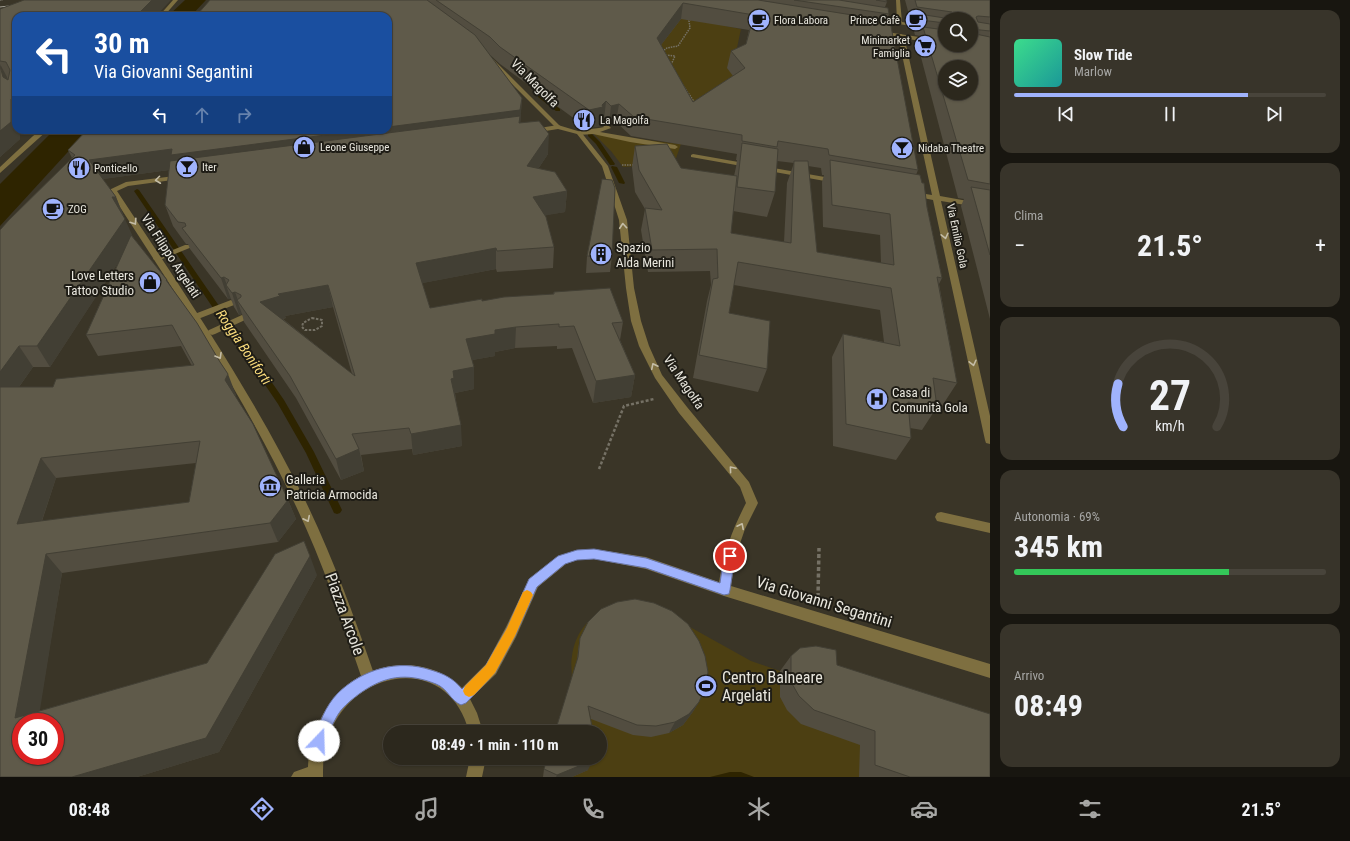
<!DOCTYPE html>
<html lang="it">
<head>
<meta charset="utf-8">
<style>
	body { margin:0; font-family:"Roboto Condensed",sans-serif; background:#38342a; color:#f1f3f6; height:100vh; display:flex; flex-direction:column; font-size:15px; white-space:nowrap }
	* { box-sizing:border-box; margin:0 }
	p { font-size:13px; color:#a6a6a4 }
	.icon { flex:none; width:22px; height:22px; fill:none; stroke:currentColor; stroke-width:2; stroke-linecap:round; stroke-linejoin:round }
	.map { position:relative; flex:1; overflow:hidden }
	.side { display:flex; flex-direction:column; gap:10px; padding:10px; background:#181610; width:360px }
	.side>* { flex:none }
	.banner { position:absolute; left:12px; top:12px; width:380px; height:122px; border-radius:12px; box-shadow:0 1px 3px #0004,0 0 0 1px #48443b; background:#1a4fa0; color:#fff; overflow:hidden }
	.buttons { position:absolute; left:938px; top:12px; display:grid; gap:8px }
	.buttons a { display:grid; place-items:center; width:40px; height:40px; border-radius:50%; background:#2c281d; box-shadow:0 1px 3px #0004,0 0 0 1px #48443b; font-size:20px }
	.speed { position:absolute; left:12px; top:713px; display:flex; gap:8px; font-size:20px; font-weight:700; text-align:center }
	.speed>* { display:grid; place-content:center; width:52px; height:52px; border-radius:50%; background:#2c281d; box-shadow:0 1px 3px #0004,0 0 0 1px #48443b; line-height:1 }
	.speed .limit { border:6px solid #d22; background:#fff; color:#111 }
	.pin { position:absolute; display:grid; place-items:center; width:34px; height:34px; color:#fff; margin:-17px; border:2px solid #fff; border-radius:50%; box-shadow:0 1px 4px #0007 }
	.me { position:absolute; width:44px; margin:-22px; rotate:21deg; stroke-linejoin:round; filter:drop-shadow(0 0 3px #0008) }
	.turn { display:flex; align-items:center; gap:14px; height:84px; padding:0 16px; font-size:18px }
	.turn .icon { width:52px; height:52px; stroke-width:2.5 }
	.turn b { display:block; font-size:28px; line-height:34px }
	.lanes { display:flex; align-items:center; height:38px; padding:0 16px; background:#0003; justify-content:center; gap:20px; direction:ltr }
	.lanes .off { opacity:.35 }
	.big { font-size:30px; font-weight:700; line-height:1.1 }
	.side .tile { flex:1; display:flex; flex-direction:column; justify-content:center; gap:6px; min-width:0; padding:0 14px; border-radius:12px; background:#38342a }
	.side .dial { align-items:center; gap:0 }
	.dial svg { height:104px; overflow:visible; fill:none; stroke:#48443b; stroke-width:7; stroke-linecap:round; text-anchor:middle }
	.dial text { fill:#f1f3f6; stroke:none }
	.song { display:flex; align-items:center; gap:12px }
	.cover { width:48px; height:48px; border-radius:6px; background:linear-gradient(135deg,hsl(150 70% 55%),hsl(180 70% 35%)) }
	.played { height:4px; border-radius:2px; background:linear-gradient(90deg,#a0b3fd 75%,#48443b 75%) }
	.keys { display:flex; justify-content:space-around; direction:ltr }
	.heat { display:flex; justify-content:space-between; align-items:center; font-size:22px; direction:ltr }
	.charge { height:6px; border-radius:3px; background:linear-gradient(90deg,#34c759 69%,#48443b 0) }
	.trip { position:absolute; left:383px; top:725px; width:224px; height:40px; border-radius:20px; background:#2c281d; box-shadow:0 1px 3px #0004,0 0 0 1px #48443b; font-weight:700; line-height:40px; text-align:center }
	.tab-bar { display:flex; height:64px; justify-content:space-around; align-items:center; background:#12100c; color:#a6a6a4 }
	.tab-bar .icon { width:28px; height:28px }
	.tab-bar .active { color:#a0b3fd }
	.tab-bar b { font-size:18px; color:#f1f3f6 }
	main { display:flex; flex:1; min-height:0 }
	.map>svg:first-child { display:block }
	.green { fill:#4c3f12 }
	.water { fill:#2e2400 }
	.lines { fill:none; stroke-linecap:round; stroke-linejoin:round }
	.stream { fill:#2e2400; fill-rule:evenodd }
	.path-far3 { stroke:#757165; stroke-width:1.5; stroke-dasharray:1.5 1; stroke-linecap:butt }
	.path-far2 { stroke:#757165; stroke-width:2; stroke-dasharray:2.5 1.5; stroke-linecap:butt }
	.path-far1 { stroke:#757165; stroke-width:2.5; stroke-dasharray:3 2; stroke-linecap:butt }
	.path { stroke:#757165; stroke-width:3.5; stroke-dasharray:4 2.5; stroke-linecap:butt }
	.service { fill:#7e6f40; fill-rule:evenodd }
	.pedestrian { fill:#7e6f40; fill-rule:evenodd }
	.minor { fill:#7e6f40; fill-rule:evenodd }
	.tram { stroke:#a8a59a; stroke-width:1 }
	.wall { fill:#524d40; fill-rule:evenodd }
	.shaded-wall { fill:#423f34 }
	.building { fill:#5f5a4a; stroke:#423f34; fill-rule:evenodd }
	.oneway { stroke:#c4bda7 }
	.route { fill:#a0b3fd; stroke:#6874a4 }
	.slow { fill:#f59e0b }
	.labels { text-anchor:middle; dominant-baseline:central; stroke-width:4; stroke-linejoin:round; paint-order:stroke }
	.far-poi-label { font-size:11px; fill:#e9e7de; stroke:#1f1d16; text-anchor:start }
	.far-street-label { font-size:11px; fill:#e9e7de; stroke:#1f1d16 }
	.street-label { font-size:13px; fill:#e9e7de; stroke:#1f1d16 }
	.poi-label { font-size:13px; fill:#e9e7de; stroke:#1f1d16; text-anchor:start }
	.water-label { font-size:14px; font-style:italic; fill:#fbdd7d; stroke:#1f1d16 }
	.near-street-label { font-size:16px; fill:#e9e7de; stroke:#1f1d16 }
	.near-poi-label { font-size:16px; fill:#e9e7de; stroke:#1f1d16; text-anchor:start }
</style>
</head>
<body>
<main>
<div class="map">
<svg width="990" height="777" viewBox="0 0 990 777">
	<rect width="100%" height="100%" fill="#3a3527"/>
	<path class="green" d="M692 5 726 26 741 29 735 57V79L716 124 708 149 681 144 674 164 623 167 611 151 594 134 680 144 474 30 665 39 672 30 669 29Z
		M607 609 663 612 751 661 780 671 789 664 990 777H543L548 758H600V732H556C561 715 568 698 571 681 573 673 570 665 572 656 575 634 587 618 607 609Z"/>
	<path class="water" d="M185 0H206L191 16H168Z
		M54 130H88L0 226V184Z
		M730 772H741L754 777H710Z"/>
	<g class="lines">
		<path class="stream" d="M538 95H542L560 109V111H556L538 97Z
			M581 124 585 127V129H581L579 127V125Z
			M588 134H592L600 142 615 164 614 165H610L596 144 588 136Z
			M612 166 617 167 625 183 624 184 619 183 611 167Z
			M137 189 139 190 284 400 314 452 342 510 340 513 337 514 334 513 306 453 278 404 134 191Z"/>
		<path class="path-far3" d="M0 0H3
			M670 67 675 56 666 55 663 51 667 48 678 46 690 28 689 21 692 18
			M684 87 695 103
			M622 165H635"/>
		<path class="path-far2" d="M312 318 322 320V326L315 330H305L302 327 303 323Z"/>
		<path class="path-far1" d="M599 469 624 406 654 399"/>
		<path class="path" d="M818 597 819 548"/>
		<path class="service" d="M604 121 611 128 600 132 675 145 678 147 675 149 630 142 593 134 579 135 576 133C581 129 596 129 604 127L601 123Z
			M185 245H191L192 247 160 260H154L153 258Z
			M231 300 235 303 234 305 198 319H192L190 317 192 315Z
			M941 512 990 523V533L937 521 935 517 937 513Z"/>
		<path class="pedestrian" d="M173 0H178L164 16H159Z
			M880 31 945 41V45L878 34 877 33Z
			M489 59H493L560 126V128H556L489 61Z
			M41 130H48L0 173V167L33 136Z
			M242 315 245 316 247 318 245 320 215 334 212 335 207 332 209 330Z"/>
		<path class="minor" d="M896 0H900L902 22 945 28V32L876 20 878 18 897 21Z
			M901 34 904 36 940 196 990 205V209L941 201 990 416V444L986 443 985 440 933 200 913 196 909 194 913 192 932 195 898 36Z
			M558 125 581 132 608 166 627 220 634 288 641 321 649 346 662 375 687 407 749 482 758 503 745 529 736 555 731 586 990 664V678L724 596 646 569 594 559 577 560 566 564 538 587 516 637 496 674 470 699 477 713 483 732H469C449 653 354 667 329 735 323 749 323 763 323 777H291L294 772 308 767C309 732 329 692 361 676 341 617 321 558 294 502 242 392 174 291 109 190L126 182 183 175V179H180L128 186 117 191C183 291 252 392 305 500 332 556 353 613 373 671 401 659 440 665 462 688L486 664 506 627 529 579 558 556 577 550 594 549 646 557 719 582C724 552 732 530 746 503L740 487 679 413 655 378 639 346 631 321 626 288 619 220 602 166 577 134 558 129 533 133 530 131 533 129Z
			M693 154 836 179 840 181 836 183 691 157V155Z
			M470 758H486L482 777H466Z"/>
		<path class="tram" d="M0 7 18 5"/>
	</g>
	<path class="wall" d="M210 0H886L887 2 885 7 889 14 887 20 918 170 916 175 927 207 942 278 939 284 957 383 942 406 937 405V407L922 430 910 428 911 438 896 460 833 446 832 357 843 334 884 342 880 310 734 285 729 313 767 369 758 392 693 378 707 301 711 285 710 271 648 272 641 230 645 209 635 192 632 167 635 146 681 168 734 176 736 167 737 160H736L737 154 631 136 616 122 609 124 604 120 602 121 601 126 587 128 500 64 487 52 522 98 520 123 548 154 538 169 567 191 565 212 545 215 554 247 553 268 497 272 496 269 422 283 430 308 482 301 553 294 554 292 623 322 620 340 635 375 631 397 593 403 572 348 557 349V346L515 348 495 352V356L472 360 474 367V389L455 393 462 446 413 455 412 449 361 455 364 471 341 480 296 398 244 322 242 314 239 315 234 307 231 299H228L190 249 188 244H186L173 226 165 205 169 170 102 179 116 197 124 217H123L132 236 167 280 169 285 236 395 235 396 288 500 296 519 278 542 62 573 39 711 207 663 317 575 219 752 137 777H0L8 221 72 158 68 150 388 130ZM681 19 749 30 746 44 731 51 727 68 733 76 693 102 661 45ZM777 161 794 163 787 183 784 242 731 233 733 211 767 217 775 192ZM808 166 821 168 822 175H824L822 182 823 227 880 235 881 263 817 252ZM119 261 86 335 98 356 181 346 192 366 53 387H19L33 367H50ZM333 307 352 374 283 319 286 318 285 316ZM196 463 189 502 42 521 56 478Z
		M905 0H990V319L961 206 964 199 958 198 917 42 920 36 915 35 913 28 916 22H911ZM945 19H971V45H945Z
		M0 9 16 16V130L20 139 0 157Z
		M587 256H612L610 272 586 273Z
		M580 638 699 702 692 713 683 725 669 733 651 737 633 735 591 719 577 663 578 650Z
		M791 656 837 665 990 777H859L860 745 801 724 787 710 780 697V671Z
		M544 769 588 770 572 777H543Z"/>
	<path class="shaded-wall" d="M152 0H171L156 16H136Z
		M683 3 681 19 654 54 657 38Z
		M0 64 7 77 12 93 3 77Z
		M522 98 520 129 176 169 97 180 89 160 172 149 364 130H388V127Z
		M11 99 16 109V130H20V139L0 157V131Z
		M606 101 604 120 602 121 601 126 587 128 589 110 602 105Z
		M619 104 616 122 609 124 611 106Z
		M549 134 548 154 526 187 527 166Z
		M567 191 565 212 532 218 533 197Z
		M112 197H116L124 217H121Z
		M125 219 134 239 50 367 37 346Z
		M496 248V269L418 284 416 263Z
		M224 277 228 288 226 285 231 299H228L221 278Z
		M328 285 333 307 285 316 286 318 267 323 260 302 278 294Z
		M235 292 239 303 237 300 242 314 239 315 232 293Z
		M516 327 515 348 495 352V356L467 361 466 339 495 330Z
		M19 346 33 367 4 408 0 402V372Z
		M474 367V389L455 393 456 400 451 379 453 371Z
		M228 374 236 395 233 401 225 380Z
		M635 375 631 397 593 403 596 381Z
		M461 425 462 446 413 455 411 434Z
		M359 449 364 471 341 480 336 459Z
		M41 458 56 478 34 544 17 524Z
		M288 500 296 519 278 542 270 523Z
		M46 554 62 573 38 722 15 718Z
		M310 556 317 575 219 752 137 777H72L206 738Z
		M699 702 692 713 683 725 669 733 675 722Z
		M592 758H594L588 770 572 777H556L557 775Z"/>
	<path class="building" d="M24 0H152L136 16H16V100L11 99V122L0 131V66L3 77 8 80 10 70 6 62 0 61V9Z
		M210 0H427L475 35 522 98 520 110 388 127V16H196Z
		M436 0H758L890 21 918 170 829 155 828 149 778 141 777 147 742 141V135L634 117 619 104 611 106 606 101 602 105 603 107 589 110 500 47 490 37ZM683 3 754 15 746 44 731 51 745 68 693 102 657 38Z
		M794 0H839L888 8 889 14Z
		M876 0H886L887 2Z
		M915 0H990V17L978 16 976 17 978 22 990 24V31L971 29V19H945V23L921 20 919 14 951 19 953 17V13L952 12 917 7Z
		M923 27 945 30V45H971V33L990 37V184L968 180ZM945 67H971V93H945Z
		M520 116 519 123 539 121 549 134 527 166 555 172 567 191 533 197 546 217 554 247 497 251 496 248 416 263 430 308 482 299V301L504 297 554 294V292L610 288 623 322 612 323 635 375 596 381 574 326 559 327V324L516 327 495 330V334L466 339 474 367 453 371 454 378 451 379 461 425 411 434 409 428 352 434 359 449 336 459 290 376 237 300 241 297V295L235 292 232 293 226 285 229 280 224 277 221 278 182 228 186 226 185 223 178 222 165 205 170 161ZM328 285 355 376 260 302 280 296 278 294Z
		M87 130H364L171 155 172 149 89 160 116 197H112L125 219 37 346H19L0 372V230L8 221 75 155 68 150Z
		M742 143 778 149 775 192 737 187Z
		M667 144 681 168 737 176 731 233 791 243 794 161H808L817 252 894 265 890 214 832 205 830 160 920 175 922 183H924L927 207 942 278 937 277 957 383 933 378 937 407 908 402 911 438 846 424 843 334 900 346 891 288 738 262 729 313 770 321 767 369 699 355 713 279 718 278 717 249 652 250 645 208 662 210 639 170 635 146Z
		M602 179 612 180 615 188 612 256H587Z
		M971 187 990 190V255Z
		M131 235 167 280H166L197 323 220 362 228 374 225 380 253 424 288 500 270 523 46 554 15 718 207 663 275 554 304 541 310 556 206 738 72 777H0V387H53L56 379 194 365 172 325 86 335ZM200 441 189 502 17 524 41 458ZM21 722H55V756H21Z
		M635 599 654 603 672 611 688 624 699 641 705 656 708 672 705 688 699 702 689 714 675 722 656 726 637 725 588 706 593 732H555L578 657 580 638 588 622 601 609 617 602Z
		M816 646 836 650 837 665 990 714V777H910L875 765V731L814 710 799 696 791 682V656L800 648Z
		M547 758H592L591 761 557 775 544 769Z"/>
	<defs><path id="oneway-chevron" d="M-2-3.5L2.5 0L-2 3.5" fill="none" stroke-width="1.6" stroke-linecap="round" stroke-linejoin="round"/></defs>
	<g class="oneway">
		<use href="#oneway-chevron" transform="translate(158 180) rotate(173)"/>
		<use href="#oneway-chevron" transform="translate(134 222) rotate(57)"/>
		<use href="#oneway-chevron" transform="translate(623 226) rotate(-95)"/>
		<use href="#oneway-chevron" transform="translate(945 236) rotate(77)"/>
		<use href="#oneway-chevron" transform="translate(219 356) rotate(60)"/>
		<use href="#oneway-chevron" transform="translate(973 363) rotate(77)"/>
		<use href="#oneway-chevron" transform="translate(654 366) rotate(-116)"/>
		<use href="#oneway-chevron" transform="translate(732 469) rotate(-130)"/>
		<use href="#oneway-chevron" transform="translate(307 519) rotate(64)"/>
		<use href="#oneway-chevron" transform="translate(741 526) rotate(-63)"/>
	</g>
	<path class="route" d="M594 549 646 558 720 583 724 556 726 552 730 551 734 552 735 556 730 590 729 594 724 595 646 568 594 559 577 560 565 564 537 587 515 636 495 673 466 703 461 705C451 701 447 688 436 684 406 672 384 676 359 694 350 701 341 708 336 718 331 727 327 737 323 746L319 748 314 746 312 741C319 725 325 706 338 693 363 669 398 659 431 670 444 674 453 678 462 689L486 665 507 628 529 579 558 556 577 550Z"/>
	<path class="slow" d="M527 590 531 592 533 595 515 636 495 673 474 695 469 697 465 695 463 691 465 686 486 665 507 628 523 592Z"/>
	<defs>
		<g id="cafe-disc" transform="scale(1.15)"><circle r="9.5" fill="#a0b3fd" stroke="#1f1d16"/><path d="M-5.5-4.5H6V0H3Q3 3.5 0 3.5H-2.5Q-5.5 3.5-5.5 0ZM3-3.2v2h1.7v-2ZM-6 4.5H4V6H-6Z" fill="#111"/></g>
		<g id="supermarket-disc" transform="scale(1.15)"><circle r="9.5" fill="#a0b3fd" stroke="#1f1d16"/><path d="M-6-5.5h2.5l.6 2H6L4.5 2H-2.5L-4.4-4H-6ZM-1.5 3.2a1.3 1.3 0 1 0 .1 0ZM3 3.2a1.3 1.3 0 1 0 .1 0Z" fill="#111"/></g>
		<g id="restaurant-disc" transform="scale(1.15)"><circle r="9.5" fill="#a0b3fd" stroke="#1f1d16"/><path d="M-5-6h1v4h1v-4h1v4h1v-4h1v5L-1.5 .5V6h-2V.5L-5-1ZM5-6V6H3V1.5H1.5Q1.5-4 5-6Z" fill="#111"/></g>
		<g id="shop-disc" transform="scale(1.15)"><circle r="9.5" fill="#a0b3fd" stroke="#1f1d16"/><path d="M-5-2.5h2.3a2.7 3.5 0 0 1 5.4 0H5L5.5 6h-11ZM-1.5-2.5h3a1.5 2.3 0 0 0-3 0Z" fill="#111"/></g>
		<g id="bar-disc" transform="scale(1.15)"><circle r="9.5" fill="#a0b3fd" stroke="#1f1d16"/><path d="M-6-5H6L.8 .8V4.5H3.5V6h-7V4.5H-.8V.8Z" fill="#111"/></g>
		<g id="building-disc" transform="scale(1.15)"><circle r="9.5" fill="#a0b3fd" stroke="#1f1d16"/><path d="M-4-6H4V6H1V3H-1V6H-4ZM-2.5-4.3h1.7v1.8h-1.7ZM.8-4.3h1.7v1.8H.8ZM-2.5-1h1.7V.8h-1.7ZM.8-1h1.7V.8H.8Z" fill="#111"/></g>
		<g id="hospital-disc" transform="scale(1.15)"><circle r="9.5" fill="#a0b3fd" stroke="#1f1d16"/><path d="M-5-5h3v3.5h4V-5h3V5h-3V1.5h-4V5h-3Z" fill="#111"/></g>
		<g id="museum-disc" transform="scale(1.15)"><circle r="9.5" fill="#a0b3fd" stroke="#1f1d16"/><path d="M0-6L6-3V-2H-6V-3ZM-5-1h2V3h-2ZM-1-1h2V3h-2ZM3-1h2V3H3ZM-6 4H6V6H-6Z" fill="#111"/></g>
		<g id="stadium-disc" transform="scale(1.15)"><circle r="9.5" fill="#a0b3fd" stroke="#1f1d16"/><path d="M0-5a6.5 5 0 1 0 0 10a6.5 5 0 1 0 0-10ZM-3.5-1.8h7v3.6h-7Z" fill="#111"/></g>
	</defs>
	<g fill-rule="evenodd">
		<use href="#cafe-disc" x="759" y="20"/>
		<use href="#cafe-disc" x="916" y="20"/>
		<use href="#supermarket-disc" x="925" y="46"/>
		<use href="#restaurant-disc" x="584" y="120"/>
		<use href="#shop-disc" x="304" y="147"/>
		<use href="#bar-disc" x="902" y="148"/>
		<use href="#bar-disc" x="187" y="167"/>
		<use href="#restaurant-disc" x="79" y="168"/>
		<use href="#cafe-disc" x="53" y="209"/>
		<use href="#building-disc" x="601" y="254"/>
		<use href="#shop-disc" x="150" y="282"/>
		<use href="#hospital-disc" x="877" y="399"/>
		<use href="#museum-disc" x="270" y="486"/>
		<use href="#stadium-disc" x="706" y="686"/>
	</g>
	<g class="labels">
		<g class="far-poi-label">
			<text x="774" y="20">Flora Labora</text>
			<text x="900" y="20" text-anchor="end">Prince Cafè</text>
			<text x="910" y="40" text-anchor="end">Minimarket<tspan x="910" dy="13">Famiglia</tspan></text>
			<text x="600" y="120">La Magolfa</text>
			<text x="320" y="147">Leone Giuseppe</text>
			<text x="918" y="148">Nidaba Theatre</text>
			<text x="202" y="167">Iter</text>
			<text x="94" y="168">Ponticello</text>
			<text x="68" y="209">ZOG</text>
		</g>
		<g class="far-street-label">
			<text transform="translate(957 236) rotate(78)">Via Emilio Gola</text>
		</g>
		<g class="street-label">
			<text transform="translate(535 83) rotate(45)">Via Magolfa</text>
			<text transform="translate(171 256) rotate(57)">Via Filippo Argelati</text>
			<text transform="translate(684 382) rotate(56)">Via Magolfa</text>
		</g>
		<g class="poi-label">
			<text x="616" y="247">Spazio<tspan x="616" dy="15">Alda Merini</tspan></text>
			<text x="134" y="275" text-anchor="end">Love Letters<tspan x="134" dy="15">Tattoo Studio</tspan></text>
			<text x="892" y="392">Casa di<tspan x="892" dy="15">Comunità Gola</tspan></text>
			<text x="286" y="479">Galleria<tspan x="286" dy="15">Patricia Armocida</tspan></text>
		</g>
		<g class="water-label">
			<text transform="translate(244 347) rotate(56)">Roggia Boniforti</text>
		</g>
		<g class="near-street-label">
			<text transform="translate(824 602) rotate(17)">Via Giovanni Segantini</text>
			<text transform="translate(345 614) rotate(70)">Piazza Arcole</text>
		</g>
		<g class="near-poi-label">
			<text x="722" y="677">Centro Balneare<tspan x="722" dy="18">Argelati</tspan></text>
		</g>
	</g>
</svg>
<div class="buttons">
<a><svg class="icon" aria-label="search" viewBox="0 0 24 24"><circle cx="10" cy="10" r="6"/><path d="M15 15l6 6"/></svg></a>
<a><svg class="icon" aria-label="layers" viewBox="0 0 24 24"><path d="M12 4l9 5-9 5-9-5zM3 14l9 5 9-5"/></svg></a>
</div>
<div class="speed"><div class="limit">30</div></div>
<div class="pin" style="left:730px;top:556px;background:#d93025"><svg class="icon" aria-label="arrive" viewBox="0 0 24 24"><path d="M6 21V4h12l-3 4 3 4H6"/></svg></div>
<svg class="me" style="left:319px;top:741px" viewBox="-20 -20 40 40"><circle r="19" fill="#fff"/><path d="M0-13L10 11 0 6-10 11z" fill="#a0b3fd"/></svg>
<div class="trip">08:49 · 1 min · 110 m</div>
<div class="banner">
<div class="turn"><svg class="icon" aria-label="left" viewBox="0 0 24 24"><path d="M17 20v-9H6M10 6l-5 5 5 5"/></svg><div><b>30 m</b>Via Giovanni Segantini</div></div>
<div class="lanes"><svg class="icon" aria-label="left" viewBox="0 0 24 24"><path d="M17 20v-9H6M10 6l-5 5 5 5"/></svg><svg class="icon off" aria-label="ahead" viewBox="0 0 24 24"><path d="M12 20V5M6 11l6-6 6 6"/></svg><svg class="icon off" aria-label="right" viewBox="0 0 24 24"><path d="M7 20v-9h11M14 6l5 5-5 5"/></svg></div>
</div>
</div>
<section class="side">
<div class="tile">
<div class="song"><i class="cover"></i><div><b>Slow Tide</b><p>Marlow</p></div></div>
<div class="played"></div>
<div class="keys"><svg class="icon" aria-label="previous" viewBox="0 0 24 24"><path d="M18 5L8 12l10 7zM5 5v14"/></svg><svg class="icon" aria-label="pause" viewBox="0 0 24 24"><path d="M8 5v14M16 5v14"/></svg><svg class="icon" aria-label="next" viewBox="0 0 24 24"><path d="M6 5l10 7-10 7zM19 5v14"/></svg></div>
</div>
<div class="tile"><p>Clima</p>
<div class="heat"><a>−</a><b class="big">21.5°</b><a>+</a></div>
</div>
<div class="tile dial"><svg viewBox="0 0 100 80">
<path d="M14 69A42 42 0 1 1 86 69"/>
<path d="M14 69A42 42 0 0 1 10 36" stroke="#a0b3fd"/>
<text x="50" y="56" font-size="32" font-weight="700">27</text>
<text x="50" y="72" font-size="11">km/h</text>
</svg></div>
<div class="tile"><p>Autonomia · 69%</p><b class="big">345 km</b><div class="charge"></div></div>
<div class="tile"><p>Arrivo</p><b class="big">08:49</b></div>
</section>
</main>
<nav class="tab-bar">
<b>08:48</b>
<svg class="icon active" aria-label="directions" viewBox="0 0 24 24"><path d="M12 3l9 9-9 9-9-9zM9 14v-3h6M13 9l2 2-2 2"/></svg>
<svg class="icon" aria-label="music" viewBox="0 0 24 24"><path d="M9 18V5l10-2v13"/><circle cx="6" cy="18" r="3"/><circle cx="16" cy="16" r="3"/></svg>
<svg class="icon" aria-label="phone" viewBox="0 0 24 24"><path d="M5 4h4l2 5-3 2q2 4 5 5l2-3 5 2v4C11 20 4 13 5 4z"/></svg>
<svg class="icon" aria-label="climate" viewBox="0 0 24 24"><path d="M12 3v18M4 7l16 10M4 17L20 7"/></svg>
<svg class="icon" aria-label="car" viewBox="0 0 24 24"><path d="M5 17H2v-5l4-1 3-4h7l3 4 3 1v5h-3M9 17h6M6 11h13"/><circle cx="7" cy="17" r="2"/><circle cx="17" cy="17" r="2"/></svg>
<svg class="icon" aria-label="filters" viewBox="0 0 24 24"><path d="M4 7h16M4 17h16"/><circle cx="9" cy="7" r="2"/><circle cx="15" cy="17" r="2"/></svg>
<b>21.5°</b>
</nav>
</body>
</html>
